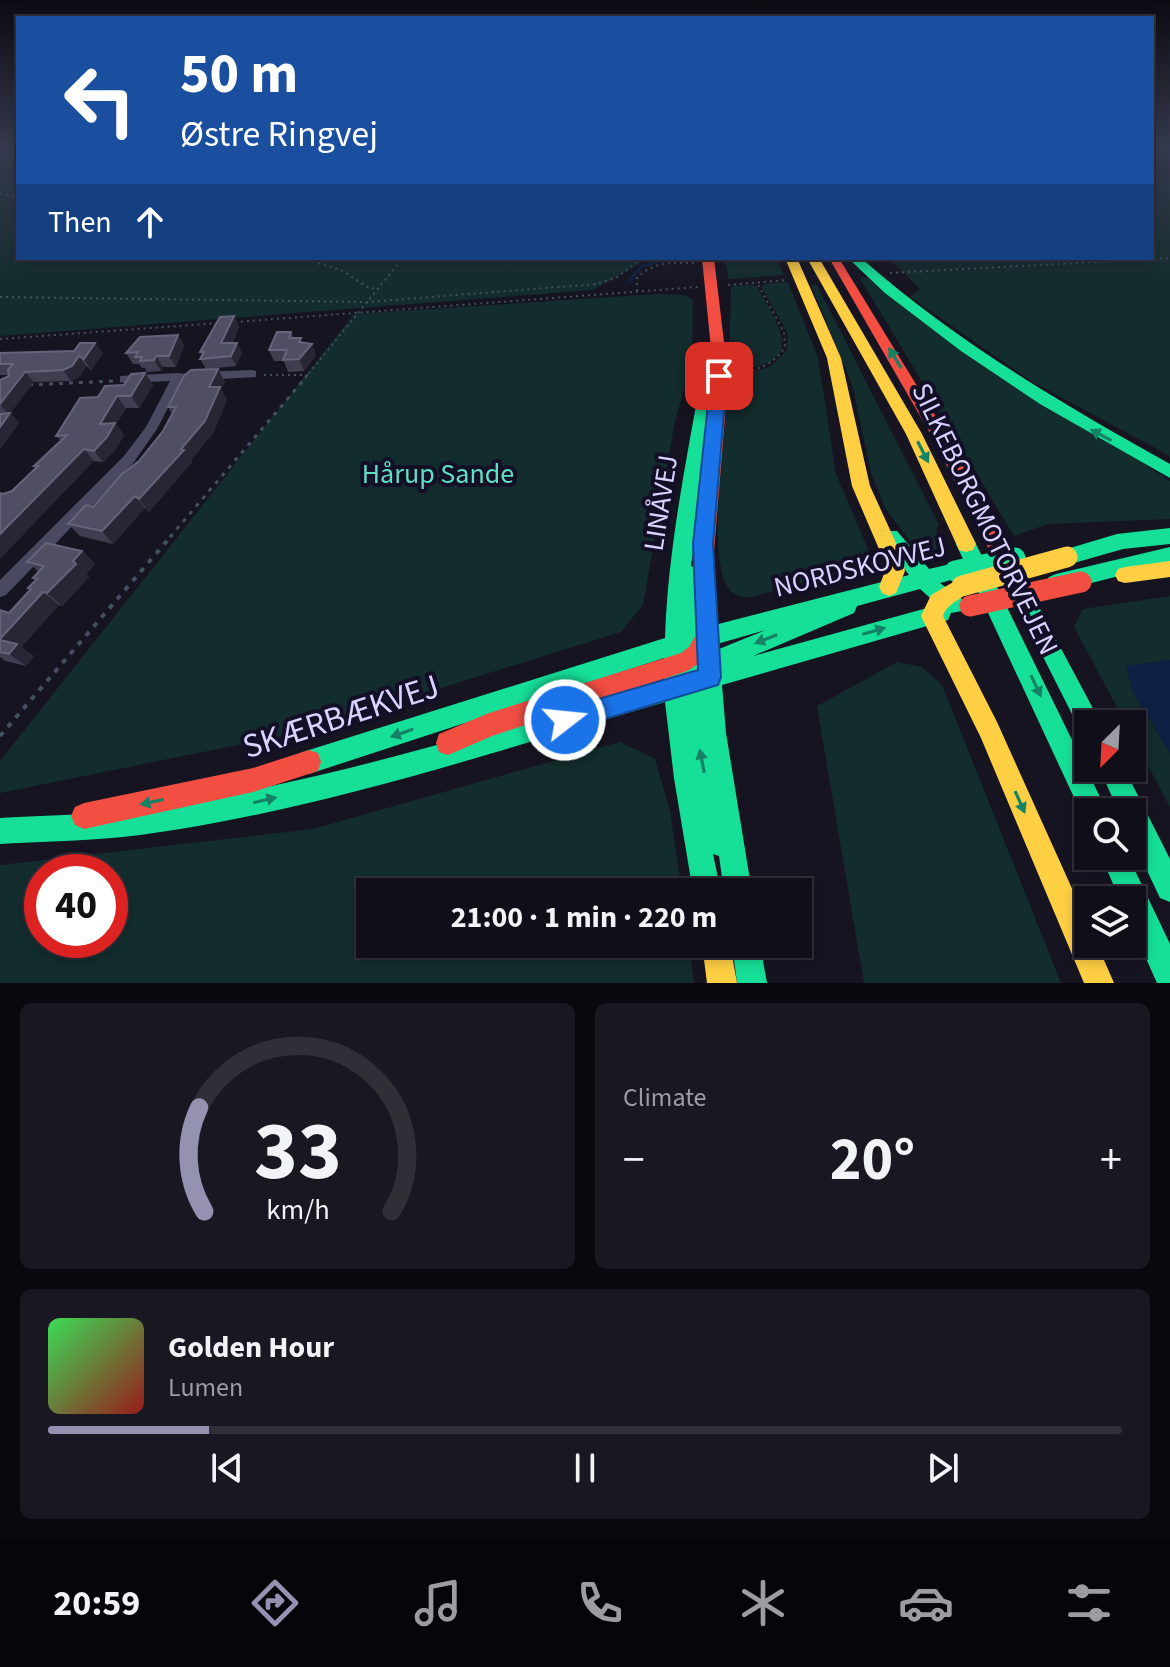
<!DOCTYPE html>
<html lang="en">
<head>
<meta charset="utf-8">
<style>
	body { margin:0; font-family:"Source Sans 3",sans-serif; background:#191822; color:#f1f3f6; height:100vh; display:flex; flex-direction:column; font-size:30px; white-space:nowrap }
	* { box-sizing:border-box; margin:0 }
	p { font-size:26px; color:#9c9ca2 }
	.icon { flex:none; width:44px; height:44px; fill:none; stroke:currentColor; stroke-width:2; stroke-linecap:round; stroke-linejoin:round }
	.map { position:relative; height:983px; overflow:hidden }
	.panel { display:flex; flex-direction:column; gap:20px; padding:20px; background:#09080e; flex:1 }
	.panel>* { flex:none }
	.guide { position:absolute; left:16px; top:16px; width:1138px; height:244px; border-radius:0px; box-shadow:0 4px 12px #0003,0 0 0 2px #302f38; background:#1a4fa0; color:#fff; overflow:hidden }
	.needle { width:52px; rotate:204deg }
	.tools { position:absolute; left:1074px; top:710px; display:grid; gap:16px }
	.tools a { display:grid; place-items:center; width:72px; height:72px; border-radius:0px; background:#100f19; box-shadow:0 4px 12px #0003,0 0 0 2px #302f38; font-size:40px }
	.speed { position:absolute; left:24px; top:854px; display:flex; gap:16px; font-size:40px; font-weight:700; text-align:center }
	.speed>* { display:grid; place-content:center; width:104px; height:104px; border-radius:50%; background:#100f19; box-shadow:0 4px 12px #0003,0 0 0 2px #302f38; line-height:1 }
	.speed .limit { border:12px solid #d22; background:#fff; color:#111 }
	.pin { position:absolute; display:grid; place-items:center; width:68px; height:68px; color:#fff; margin:-34px; border-radius:16px; box-shadow:0 4px 12px #0006 }
	.me { position:absolute; width:88px; margin:-44px; rotate:74deg; stroke-linejoin:round; filter:drop-shadow(0 0 6px #0008) }
	.turn { display:flex; align-items:center; gap:28px; height:168px; padding:0 32px; font-size:36px }
	.turn .icon { width:104px; height:104px; stroke-width:2.5 }
	.turn b { display:block; font-size:56px; line-height:68px }
	.then { display:flex; align-items:center; height:76px; padding:0 32px; background:#0003; gap:16px; font-size:30px }
	.big { font-size:60px; font-weight:700; line-height:1.1 }
	.panel .card { flex:1; display:flex; flex-direction:column; justify-content:center; gap:12px; min-width:0; padding:0 28px; border-radius:12px; background:#191822 }
	.panel .dial { align-items:center; gap:0 }
	.dial svg { height:208px; overflow:visible; fill:none; stroke:#302f38; stroke-width:7; stroke-linecap:round; text-anchor:middle }
	.dial text { fill:#f1f3f6; stroke:none }
	.song { display:flex; align-items:center; gap:24px }
	.cover { width:96px; height:96px; border-radius:12px; background:linear-gradient(135deg,hsl(130 70% 55%),hsl(0 70% 35%)) }
	.played { height:8px; border-radius:4px; background:linear-gradient(90deg,#9591b1 15%,#302f38 15%) }
	.keys { display:flex; justify-content:space-around; direction:ltr }
	.heat { display:flex; justify-content:space-between; align-items:center; font-size:44px; direction:ltr }
	.panel .tiles { flex:1; display:grid; gap:20px; grid-template-columns:1fr 1fr }
	.card:last-child { grid-column:span 2 }
	.trip { position:absolute; left:356px; top:878px; width:456px; height:80px; border-radius:0px; background:#100f19; box-shadow:0 4px 12px #0003,0 0 0 2px #302f38; font-weight:700; line-height:80px; text-align:center }
	.tab-bar { display:flex; height:128px; justify-content:space-around; align-items:center; background:#06060a; color:#9c9ca2 }
	.tab-bar .icon { width:56px; height:56px }
	.tab-bar .on { color:#9591b1 }
	.tab-bar b { font-size:36px; color:#f1f3f6 }
	.map>svg:first-child { display:block }
	.green { fill:#132c2d; fill-rule:evenodd }
	.water { fill:#0d2144 }
	.lines { fill:none; stroke-linecap:round; stroke-linejoin:round }
	.stream { stroke:#0d2144; stroke-width:3 }
	.path-far2 { stroke:#44505f; stroke-width:2; stroke-dasharray:2 4; stroke-linecap:butt }
	.path-far1 { stroke:#44505f; stroke-width:3; stroke-dasharray:4 6; stroke-linecap:butt }
	.path { stroke:#44505f; stroke-width:4; stroke-dasharray:5 7; stroke-linecap:butt }
	.street { fill:#4a4962; fill-rule:evenodd }
	.fast { fill:#16e098; fill-rule:evenodd }
	.slow { fill:#ffcf43; fill-rule:evenodd }
	.jam { fill:#f24e42; fill-rule:evenodd }
	.fast-bridge { stroke:#16e098; stroke-width:21 }
	.slow-bridge { stroke:#ffcf43; stroke-width:21 }
	.jam-bridge { stroke:#f24e42; stroke-width:21 }
	.wall { fill:#403d50 }
	.shaded-wall { fill:#282635 }
	.building { fill:#504e63; stroke:#66637b; stroke-width:2 }
	.oneway { fill:#158265 }
	.route { fill:#1a73e8; stroke:#114b97; stroke-width:2 }
	.labels { text-anchor:middle; dominant-baseline:central; stroke-width:8; stroke-linejoin:round; paint-order:stroke }
	.park-label { font-size:28px; fill:#5fe0c0; stroke:#130f26 }
	.street-label { font-size:28px; fill:#d9d4ff; stroke:#130f26 }
	.near-street-label { font-size:34px; fill:#d9d4ff; stroke:#130f26 }
</style>
</head>
<body>
<div class="map">
<svg width="1170" height="983" viewBox="0 0 1170 983">
	<rect width="100%" height="100%" fill="#161421"/>
	<path class="green" d="M0 149H18V258H649L593 290 0 336Z
		M1152 174 1170 179V456L1031 381 910 297 920 289 889 258H1152Z
		M724 258H776L784 275 729 279Z
		M860 278H868L1170 481V519L1048 524 1014 536Z
		M788 282 818 358 836 474 872 558 870 564 756 596C748 598 739 598 732 592 702 566 729 419 728 377L770 367 787 350 788 334 761 287 765 284Z
		M751 285 757 287C781 329 807 364 735 370L729 366 731 286Z
		M811 285H817L939 525 936 530 942 543V550L921 556 885 508 871 473 852 384Z
		M657 294 684 295 693 300 692 363 675 421 643 605 621 632 297 733 0 793V761L354 314Z
		M1170 596V660L1128 666 1127 669 1133 691 1170 753V807L1132 736V724H1126L1074 627 1083 609Z
		M897 662 922 667 942 685 1061 983H864L817 706Z
		M620 742 655 759 670 811 682 892H370V944H689L694 983H0V865L313 829ZM42 872H110V940H42Z"/>
	<path class="water" d="M1170 660V753L1133 691 1127 669V666Z"/>
	<g class="lines">
		<path class="stream" d="M629 281 642 266 673 258"/>
		<path class="path-far2" d="M1152 170 1170 174
			M0 194 18 197
			M301 258 341 270 369 288 377 289
			M890 273 1170 258
			M728 285 786 280
			M637 291V278C653 261 673 263 695 263
			M0 297 368 302 596 284 616 278 643 258
			M235 322 698 287
			M0 339 219 323
			M734 372C756 371 773 366 785 347L784 332 757 283
			M264 375H308
			M305 378 403 258"/>
		<path class="path-far1" d="M29 385 113 381
			M170 537 307 376"/>
		<path class="path" d="M0 736 172 535"/>
		<path class="street" d="M252 370 256 371V377L204 380 198 376 204 372Z
			M177 373 188 374 190 377 182 381 157 429 134 462 6 595 0 597V580L124 456 146 427 170 381 124 383 120 382V376Z"/>
		<path class="fast" d="M848 258H861C955 341 1061 403 1170 464V478L1040 404 961 351 885 293Z
			M710 362 717 367 691 566 696 568 699 574 703 628 909 575 880 536 883 531H897L929 569 955 563 962 565 965 571 962 577 940 583 962 599 965 605 962 611 951 613 948 620 722 685 726 733 752 892H724L719 856 713 854 721 892H693L674 778 665 702C492 752 319 811 140 835 94 841 46 841 0 844V818C46 815 94 815 139 809 318 786 491 728 664 681V658L309 774 300 771 297 762 300 753 309 750 665 638C668 547 687 457 703 367ZM920 589 938 605 753 656 854 613 857 606ZM766 630 719 649 717 644ZM686 653 693 660 691 669 686 667Z
			M1170 528V544L1123 549 1067 565 1060 563 1057 557 1060 551 1117 534Z
			M966 536 973 538 1103 803 1107 812H1088V822L1085 821 956 544 959 538Z
			M1170 547V563L1056 592 1049 589 1046 583 1049 577 1056 574Z
			M1018 578 1025 581 1097 716 1101 724H1088V735L1081 732 1008 587 1011 581Z
			M1099 768H1124L1170 859V902L1160 898 1132 839V812H1119Z
			M1101 856H1128L1170 944V983H1157L1132 927V900H1120Z
			M732 944H760L767 983H737Z"/>
		<path class="slow" d="M785 258H797L841 358 870 486 902 556 905 571 896 593 889 596 882 593 879 587 885 571 882 556 852 486 827 358Z
			M807 258H819L922 434 976 544 973 550 966 552 959 550 906 434Z
			M1170 561V577L1125 583 1118 581 1115 575 1118 569 1125 567Z
			M962 577 969 580 972 586C965 600 948 601 943 616L997 722 1088 924V944H1097L1114 983H1084L981 738 921 616 931 595Z
			M702 944H730L737 983H707Z"/>
		<path class="jam" d="M702 258H714L726 359 727 393 713 564 720 650 717 657 706 659 687 671 492 736 448 755 439 752 436 743 439 734 489 713 681 653 689 647 697 633 693 564 711 393 712 359Z
			M829 258 840 260 947 435 1025 581 1028 587 1025 593 1018 596 1011 593 931 435Z
			M309 750 318 753 321 762 318 771 253 792 84 829 75 825 71 816 75 807 84 803 253 768Z"/>
		<path class="fast-bridge" d="M955 571 1015 558"/>
		<path class="slow-bridge" d="M962 586 1067 557"/>
		<path class="jam-bridge" d="M970 606 1081 582"/>
	</g>
	<path class="wall" d="M234 316 239 327 232 343H237L242 353 236 366 206 369 200 359 202 356 200 352Z
		M291 332 294 338 303 343 316 355 304 371 288 372 284 361H274L269 350Z
		M178 335 184 346 176 367H163L161 371 147 372 145 368H142L139 364H133L126 353Z
		M0 353H103L91 370 86 366 80 376 71 381 34 382 10 413 19 423 0 449V380L9 376V375H0Z
		M218 369 225 382 221 389 227 400 213 433 191 460 192 462 149 512 145 508 113 544 80 536 68 524 93 507 139 461 163 431 172 414 168 407Z
		M145 373 153 385 139 408H126L116 424 124 435 116 449 103 462 94 461 3 494 12 491 36 468 34 466 61 441 56 436 98 397Z
		M82 551 95 564 86 574 89 577 62 606 59 605 21 647 34 656 26 666 5 661 0 657V610L9 613 30 590 28 588 36 580 33 578 39 572 27 562Z"/>
	<path class="shaded-wall" d="M234 316 239 327 226 354 221 343Z
		M178 335 184 346 176 367 169 356Z
		M95 343 103 353 91 370 84 359Z
		M237 343 242 353 236 366 231 356Z
		M312 344 316 355 304 371 299 359Z
		M79 356 86 366 80 376 71 381 63 370Z
		M156 356 163 367 161 371 154 360Z
		M218 369 225 382 221 389 227 400 213 433 191 460 192 462 149 512 139 499 181 449Z
		M25 372 34 382 10 413 19 423 0 449V427L9 415 0 404Z
		M145 373 153 385 139 408 131 396Z
		M117 396 126 408 116 424 124 435 116 449 103 462 94 451 100 424Z
		M84 449 94 461 0 559V534Z
		M135 496 145 508 113 544 102 531Z
		M82 551 95 564 86 574 89 577 62 606 47 593Z
		M43 592 59 605 21 647 34 656 26 666 9 654 0 639Z"/>
	<path class="building" d="M234 316 221 343H237L231 356 200 359 204 352H200L220 317Z
		M277 332H291L289 338H301L299 342 312 344 299 359 283 360 287 350H269Z
		M178 335 169 356H156L154 360 140 361 142 357H135L138 352 126 353 140 337Z
		M80 343H95L84 359 79 356 72 366 63 370 25 372 0 404V380L9 376 8 370 13 364H0V353L74 351Z
		M218 369 209 387H220L205 421 181 449 184 450 139 499 135 496 102 531 68 524 86 505 93 507 122 474 139 461 163 431 176 407H168L184 376 191 370Z
		M145 373 131 396H117L100 424 115 423 107 437 94 451 84 449 0 534V493L3 494 12 491 38 466H34L67 435 56 436 80 398 98 397 105 386 124 385 131 374Z
		M10 413 0 427V414Z
		M46 543 82 551 73 561 76 564 47 593 43 592 0 639V610L9 613 31 589 28 588 37 579 33 578 44 566 27 562Z
		M0 640 17 644 9 654 0 652Z"/>
	<defs><path id="oneway-solid" d="M-6-.8H1V-3.2L6.5 0L1 3.2V.8H-6Z" transform="scale(2)"/></defs>
	<g class="oneway">
		<use href="#oneway-solid" transform="translate(895 358) rotate(-121)"/>
		<use href="#oneway-solid" transform="translate(1101 435) rotate(-152)"/>
		<use href="#oneway-solid" transform="translate(923 452) rotate(63)"/>
		<use href="#oneway-solid" transform="translate(874 631) rotate(-16)"/>
		<use href="#oneway-solid" transform="translate(766 639) rotate(159)"/>
		<use href="#oneway-solid" transform="translate(1036 686) rotate(65)"/>
		<use href="#oneway-solid" transform="translate(402 733) rotate(161)"/>
		<use href="#oneway-solid" transform="translate(702 761) rotate(-101)"/>
		<use href="#oneway-solid" transform="translate(265 800) rotate(-13)"/>
		<use href="#oneway-solid" transform="translate(152 802) rotate(168)"/>
		<use href="#oneway-solid" transform="translate(1020 802) rotate(66)"/>
	</g>
	<linearGradient id="sky" x2="0" y2="1"><stop stop-color="#0c0b12"/><stop offset="0.52" stop-color="#363a4e"/><stop offset="1" stop-color="#363a4e" stop-opacity="0"/></linearGradient>
	<rect width="1170" height="287" fill="url(#sky)"/>
	<path class="route" d="M719 371 727 376 713 544 721 677 718 685 565 731 557 728 553 720 557 711 698 670 693 544 711 376Z"/>
	<g class="labels">
		<g class="park-label">
			<text x="438" y="474">Hårup Sande</text>
		</g>
		<g class="street-label">
			<text transform="translate(661 503) rotate(-81)">LINÅVEJ</text>
			<text transform="translate(985 519) rotate(64)">SILKEBORGMOTORVEJEN</text>
			<text transform="translate(860 567) rotate(-14)">NORDSKOVVEJ</text>
		</g>
		<g class="near-street-label">
			<text transform="translate(341 717) rotate(-18)">SKÆRBÆKVEJ</text>
		</g>
	</g>
</svg>
<div class="tools">
<a><svg class="needle" viewBox="-14 -14 28 28"><path d="M0-13l5 13h-10z" fill="#e53935"/><path d="M0 13l5-13h-10z" fill="#9c9ca2"/></svg></a>
<a><svg class="icon" aria-label="search" viewBox="0 0 24 24"><circle cx="10" cy="10" r="6"/><path d="M15 15l6 6"/></svg></a>
<a><svg class="icon" aria-label="layers" viewBox="0 0 24 24"><path d="M12 4l9 5-9 5-9-5zM3 14l9 5 9-5"/></svg></a>
</div>
<div class="speed"><div class="limit">40</div></div>
<div class="pin" style="left:719px;top:376px;background:#d93025"><svg class="icon" aria-label="arrive" viewBox="0 0 24 24"><path d="M6 21V4h12l-3 4 3 4H6"/></svg></div>
<svg class="me" style="left:565px;top:720px" viewBox="-20 -20 40 40"><circle r="17" fill="#1a73e8" stroke="#fff" stroke-width="3"/><path d="M0-11L8 9 0 5-8 9z" fill="#fff"/></svg>
<div class="trip">21:00 · 1 min · 220 m</div>
<div class="guide">
<div class="turn"><svg class="icon" aria-label="left" viewBox="0 0 24 24"><path d="M17 20v-9H6M10 6l-5 5 5 5"/></svg><div><b>50 m</b>Østre Ringvej</div></div>
<div class="then">Then<svg class="icon" aria-label="ahead" viewBox="0 0 24 24"><path d="M12 20V5M6 11l6-6 6 6"/></svg></div>
</div>
</div>
<section class="panel">
<div class="tiles">
<div class="card dial"><svg viewBox="0 0 100 80">
<path d="M14 69A42 42 0 1 1 86 69"/>
<path d="M14 69A42 42 0 0 1 12 29" stroke="#9591b1"/>
<text x="50" y="56" font-size="32" font-weight="700">33</text>
<text x="50" y="72" font-size="11">km/h</text>
</svg></div>
<div class="card"><p>Climate</p>
<div class="heat"><a>−</a><b class="big">20°</b><a>+</a></div>
</div>
<div class="card">
<div class="song"><i class="cover"></i><div><b>Golden Hour</b><p>Lumen</p></div></div>
<div class="played"></div>
<div class="keys"><svg class="icon" aria-label="previous" viewBox="0 0 24 24"><path d="M18 5L8 12l10 7zM5 5v14"/></svg><svg class="icon" aria-label="pause" viewBox="0 0 24 24"><path d="M8 5v14M16 5v14"/></svg><svg class="icon" aria-label="next" viewBox="0 0 24 24"><path d="M6 5l10 7-10 7zM19 5v14"/></svg></div>
</div>
</div>
</section>
<nav class="tab-bar">
<b>20:59</b>
<svg class="icon on" aria-label="directions" viewBox="0 0 24 24"><path d="M12 3l9 9-9 9-9-9zM9 14v-3h6M13 9l2 2-2 2"/></svg>
<svg class="icon" aria-label="music" viewBox="0 0 24 24"><path d="M9 18V5l10-2v13"/><circle cx="6" cy="18" r="3"/><circle cx="16" cy="16" r="3"/></svg>
<svg class="icon" aria-label="phone" viewBox="0 0 24 24"><path d="M5 4h4l2 5-3 2q2 4 5 5l2-3 5 2v4C11 20 4 13 5 4z"/></svg>
<svg class="icon" aria-label="climate" viewBox="0 0 24 24"><path d="M12 3v18M4 7l16 10M4 17L20 7"/></svg>
<svg class="icon" aria-label="car" viewBox="0 0 24 24"><path d="M5 17H2v-5l4-1 3-4h7l3 4 3 1v5h-3M9 17h6M6 11h13"/><circle cx="7" cy="17" r="2"/><circle cx="17" cy="17" r="2"/></svg>
<svg class="icon" aria-label="filters" viewBox="0 0 24 24"><path d="M4 7h16M4 17h16"/><circle cx="9" cy="7" r="2"/><circle cx="15" cy="17" r="2"/></svg>
</nav>
</body>
</html>
